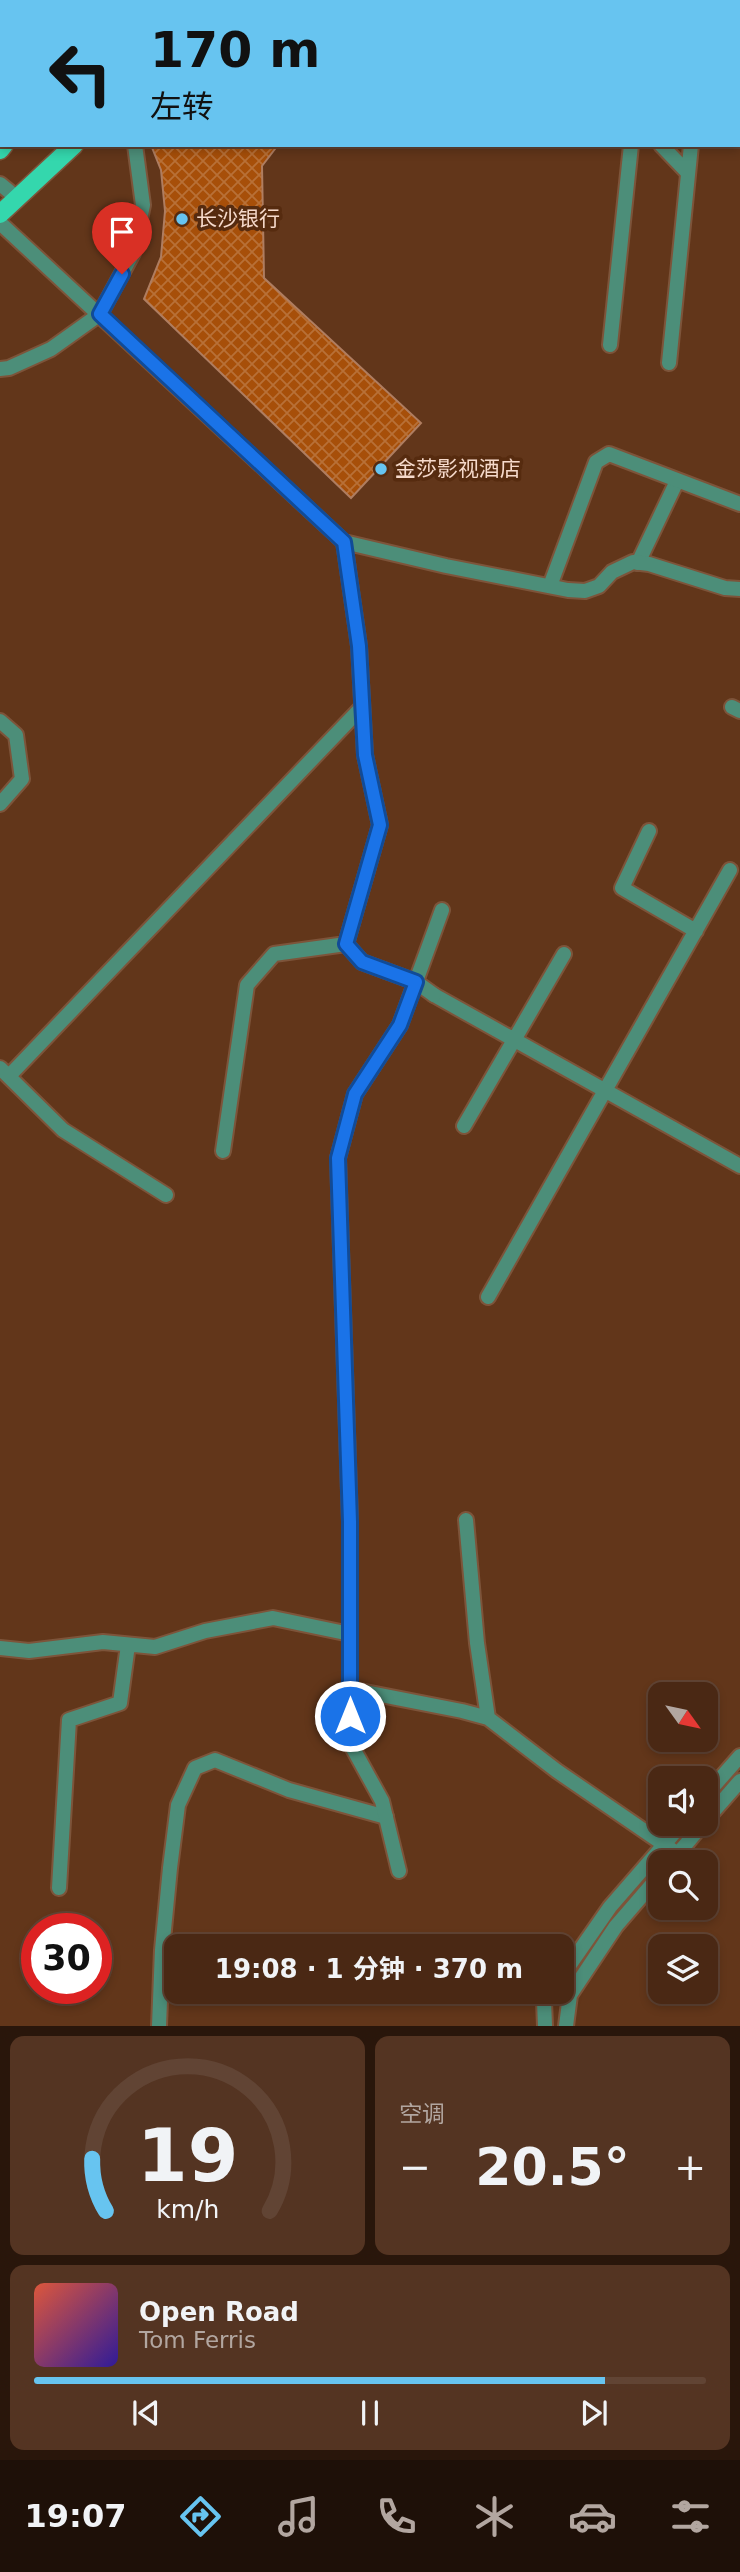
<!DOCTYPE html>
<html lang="zh">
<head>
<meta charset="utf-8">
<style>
	body { margin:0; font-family:"DejaVu Sans","Noto Sans SC",sans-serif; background:#543422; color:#f1f3f6; height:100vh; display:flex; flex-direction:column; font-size:26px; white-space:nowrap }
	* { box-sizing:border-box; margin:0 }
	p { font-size:23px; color:#b2a6a0 }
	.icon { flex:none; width:38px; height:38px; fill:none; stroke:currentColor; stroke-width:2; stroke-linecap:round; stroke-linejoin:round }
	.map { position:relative; height:2026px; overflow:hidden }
	.panel { display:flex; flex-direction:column; gap:10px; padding:10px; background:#29160b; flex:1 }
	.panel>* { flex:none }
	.banner { position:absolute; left:0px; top:0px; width:740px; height:147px; box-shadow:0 4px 10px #0003,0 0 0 2px #614434; background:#67c4f0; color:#111; overflow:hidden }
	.needle { width:46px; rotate:123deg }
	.fabs { position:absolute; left:648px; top:1682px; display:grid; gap:14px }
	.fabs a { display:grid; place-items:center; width:70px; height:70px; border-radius:14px; background:#4a2814; box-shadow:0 4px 10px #0003,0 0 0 2px #614434; font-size:35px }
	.speed { position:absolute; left:21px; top:1913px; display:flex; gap:14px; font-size:35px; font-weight:700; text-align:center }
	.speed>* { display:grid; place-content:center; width:91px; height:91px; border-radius:50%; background:#4a2814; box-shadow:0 4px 10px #0003,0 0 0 2px #614434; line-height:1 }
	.speed .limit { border:10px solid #d22; background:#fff; color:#111 }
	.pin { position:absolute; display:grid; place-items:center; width:60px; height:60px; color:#fff; margin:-72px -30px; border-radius:50% 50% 50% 0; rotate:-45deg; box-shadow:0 0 7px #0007 }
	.pin .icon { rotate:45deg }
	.me { position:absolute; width:77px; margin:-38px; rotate:0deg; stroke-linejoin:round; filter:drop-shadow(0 0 5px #0008) }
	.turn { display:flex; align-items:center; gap:24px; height:147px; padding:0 35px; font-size:32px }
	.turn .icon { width:91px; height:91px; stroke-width:2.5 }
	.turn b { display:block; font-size:49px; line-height:60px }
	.big { font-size:52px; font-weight:700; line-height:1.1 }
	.panel .widget { flex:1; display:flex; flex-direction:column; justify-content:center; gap:10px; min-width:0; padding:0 24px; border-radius:14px; background:#543422 }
	.panel .dial { align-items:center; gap:0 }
	.dial svg { height:182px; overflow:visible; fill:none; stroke:#614434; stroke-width:7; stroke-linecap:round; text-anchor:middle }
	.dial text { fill:#f1f3f6; stroke:none }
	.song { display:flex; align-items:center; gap:21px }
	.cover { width:84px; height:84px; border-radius:10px; background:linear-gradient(135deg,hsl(10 70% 55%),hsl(250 70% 35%)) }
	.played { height:7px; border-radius:4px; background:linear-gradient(90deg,#67c4f0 85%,#614434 85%) }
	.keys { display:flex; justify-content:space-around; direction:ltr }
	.heat { display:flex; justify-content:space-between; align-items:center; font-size:38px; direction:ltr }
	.panel .tiles { flex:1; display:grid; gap:10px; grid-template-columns:1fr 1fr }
	.widget:last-child { grid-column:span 2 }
	.trip { position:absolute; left:164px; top:1934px; width:410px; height:70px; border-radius:14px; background:#4a2814; box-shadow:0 4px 10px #0003,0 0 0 2px #614434; font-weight:700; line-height:70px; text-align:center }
	.dock { display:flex; height:112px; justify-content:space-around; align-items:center; background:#1e1008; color:#b2a6a0 }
	.dock .icon { width:49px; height:49px }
	.dock .selected { color:#67c4f0 }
	.dock b { font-size:32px; color:#f1f3f6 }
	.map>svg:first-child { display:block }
	.building { fill:url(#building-cross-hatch); stroke:#af7d60; stroke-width:2 }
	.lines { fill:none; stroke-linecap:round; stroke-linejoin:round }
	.service-casing { stroke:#7d543a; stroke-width:18 }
	.minor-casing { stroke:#7d543a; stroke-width:18 }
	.tertiary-casing { stroke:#7d543a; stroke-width:18 }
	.primary-casing { stroke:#7d543a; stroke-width:21 }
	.service { stroke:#4c8e79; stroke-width:14 }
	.minor { stroke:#4c8e79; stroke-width:14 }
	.tertiary { stroke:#4c8e79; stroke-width:14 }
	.primary { stroke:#34d7ad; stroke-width:18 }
	.route-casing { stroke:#114b97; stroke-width:18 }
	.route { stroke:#1a73e8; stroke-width:12 }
	.poi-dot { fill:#67c4f0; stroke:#562b0f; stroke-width:2.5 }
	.labels { text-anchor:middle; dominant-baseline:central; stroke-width:7; stroke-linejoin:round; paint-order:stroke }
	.poi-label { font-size:21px; fill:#f6dacb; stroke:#562b0f; text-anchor:start }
</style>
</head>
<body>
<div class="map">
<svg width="740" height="2026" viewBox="0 0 740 2026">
	<defs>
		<pattern id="building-cross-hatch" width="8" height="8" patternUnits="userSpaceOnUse" patternTransform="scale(1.75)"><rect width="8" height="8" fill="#a74f09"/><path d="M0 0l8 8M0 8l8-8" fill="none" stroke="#b87037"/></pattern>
	</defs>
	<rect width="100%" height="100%" fill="#62361a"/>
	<path class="building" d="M275 0H395L274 2Z
		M151 145H278L262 166 264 278 421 423 351 498 144 299 161 257 165 211 161 170Z"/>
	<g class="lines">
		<g class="service-casing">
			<path id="service" d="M681 2 682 0
				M710 2V0
				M0 62H2
				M661 145 687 172
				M610 345 631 145
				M669 363 691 145
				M0 369 9 368 51 349 100 314 133 253 143 205 135 145
				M638 563 677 481
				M732 707 740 711
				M649 831 622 888 696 931
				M434 995 740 1166
				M464 1126 564 954
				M488 1297 730 870
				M159 2026 162 1950 170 1868 178 1805 195 1768 215 1760 289 1790 386 1817"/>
		</g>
		<g class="minor-casing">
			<path id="minor" d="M0 223 344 542 446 566 568 590 585 591 599 586 612 572 633 562 649 564 725 588 740 589
				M344 542 359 646 365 755 380 825 346 944 362 962 416 982 434 995
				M550 586 596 462 609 454 740 504
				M0 721 16 735 22 779 0 804
				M0 1068 63 1130 166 1195
				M9 1076 362 707
				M223 1151 247 985 274 954 346 944
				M466 1520 477 1643 488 1718
				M0 1648 29 1651 103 1642 155 1647 205 1631 273 1618 350 1634
				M350 1689 462 1711 488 1718 557 1771 678 1854
				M399 1871 382 1801 350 1743V1522L338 1158 355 1094 400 1025 442 910
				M59 1888 69 1720 120 1703 128 1645"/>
		</g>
		<g class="tertiary-casing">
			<path id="tertiary" d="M0 184 17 198
				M705 1796 740 1756
				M705 1821 740 1781
				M671 1862 703 1824
				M562 1976 610 1907 682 1824
				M545 2026 544 2001 551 1992
				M566 2026 570 1995 616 1926 660 1875"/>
		</g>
		<g class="primary-casing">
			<path id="primary" d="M138 2 139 0
				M215 2 217 0
				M0 150 4 145
				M0 214 74 145"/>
		</g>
		<use href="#service" class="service"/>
		<use href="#minor" class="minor"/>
		<use href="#tertiary" class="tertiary"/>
		<use href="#primary" class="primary"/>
	</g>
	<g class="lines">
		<g class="route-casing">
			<path id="route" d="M122 274 100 314 344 542 359 646 365 755 380 825 346 944 362 962 416 982 400 1025 355 1094 338 1158 350 1522V1716"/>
		</g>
		<use href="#route" class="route"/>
	</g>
	<g class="poi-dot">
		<circle cx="182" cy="219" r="7"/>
		<circle cx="381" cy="469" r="7"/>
	</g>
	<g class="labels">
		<g class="poi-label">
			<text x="196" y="219">长沙银行</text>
			<text x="395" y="469">金莎影视酒店</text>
		</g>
	</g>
</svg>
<div class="fabs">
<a><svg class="needle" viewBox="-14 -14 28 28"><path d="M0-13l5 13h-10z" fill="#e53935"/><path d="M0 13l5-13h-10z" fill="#b2a6a0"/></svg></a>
<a><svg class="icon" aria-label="sound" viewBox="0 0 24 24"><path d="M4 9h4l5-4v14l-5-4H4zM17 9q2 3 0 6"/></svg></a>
<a><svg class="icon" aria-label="search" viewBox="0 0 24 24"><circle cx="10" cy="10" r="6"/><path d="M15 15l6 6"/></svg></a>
<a><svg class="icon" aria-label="layers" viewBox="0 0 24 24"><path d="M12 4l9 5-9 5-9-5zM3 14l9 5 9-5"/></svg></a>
</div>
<div class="speed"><div class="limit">30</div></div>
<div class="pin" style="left:122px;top:274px;background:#d93025"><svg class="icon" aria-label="arrive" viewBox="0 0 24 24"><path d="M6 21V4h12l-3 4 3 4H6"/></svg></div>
<svg class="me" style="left:350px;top:1716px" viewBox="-20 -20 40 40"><circle r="17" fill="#1a73e8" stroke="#fff" stroke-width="3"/><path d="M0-11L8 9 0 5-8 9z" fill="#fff"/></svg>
<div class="trip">19:08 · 1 分钟 · 370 m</div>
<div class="banner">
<div class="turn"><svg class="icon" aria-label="left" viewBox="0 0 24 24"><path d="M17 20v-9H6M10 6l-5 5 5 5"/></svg><div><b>170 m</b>左转</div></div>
</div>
</div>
<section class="panel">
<div class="tiles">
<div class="widget dial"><svg viewBox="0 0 100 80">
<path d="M14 69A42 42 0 1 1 86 69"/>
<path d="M14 69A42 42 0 0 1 8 46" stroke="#67c4f0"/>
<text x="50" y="56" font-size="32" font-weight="700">19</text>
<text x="50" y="72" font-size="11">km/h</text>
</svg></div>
<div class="widget"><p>空调</p>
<div class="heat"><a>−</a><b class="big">20.5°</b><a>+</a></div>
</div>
<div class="widget">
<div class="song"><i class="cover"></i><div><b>Open Road</b><p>Tom Ferris</p></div></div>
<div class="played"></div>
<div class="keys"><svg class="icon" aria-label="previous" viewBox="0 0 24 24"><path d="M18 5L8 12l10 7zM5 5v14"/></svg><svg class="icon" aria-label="pause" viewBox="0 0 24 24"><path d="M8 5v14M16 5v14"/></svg><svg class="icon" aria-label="next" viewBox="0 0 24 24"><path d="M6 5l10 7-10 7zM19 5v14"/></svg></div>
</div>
</div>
</section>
<nav class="dock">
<b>19:07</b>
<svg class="icon selected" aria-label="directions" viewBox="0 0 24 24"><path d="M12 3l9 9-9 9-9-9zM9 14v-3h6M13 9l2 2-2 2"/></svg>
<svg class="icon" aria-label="music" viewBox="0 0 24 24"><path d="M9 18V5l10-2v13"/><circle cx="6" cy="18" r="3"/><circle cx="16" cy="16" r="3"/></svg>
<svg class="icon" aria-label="phone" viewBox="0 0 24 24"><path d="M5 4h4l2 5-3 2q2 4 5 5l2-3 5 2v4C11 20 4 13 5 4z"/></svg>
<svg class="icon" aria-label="climate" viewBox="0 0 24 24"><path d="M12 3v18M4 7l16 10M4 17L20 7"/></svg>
<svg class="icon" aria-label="car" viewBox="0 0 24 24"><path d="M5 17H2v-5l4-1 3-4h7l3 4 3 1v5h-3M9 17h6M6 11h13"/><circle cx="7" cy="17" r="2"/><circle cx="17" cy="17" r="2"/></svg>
<svg class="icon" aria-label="filters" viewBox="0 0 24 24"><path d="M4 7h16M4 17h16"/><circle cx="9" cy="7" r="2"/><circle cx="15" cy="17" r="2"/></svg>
</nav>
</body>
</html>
